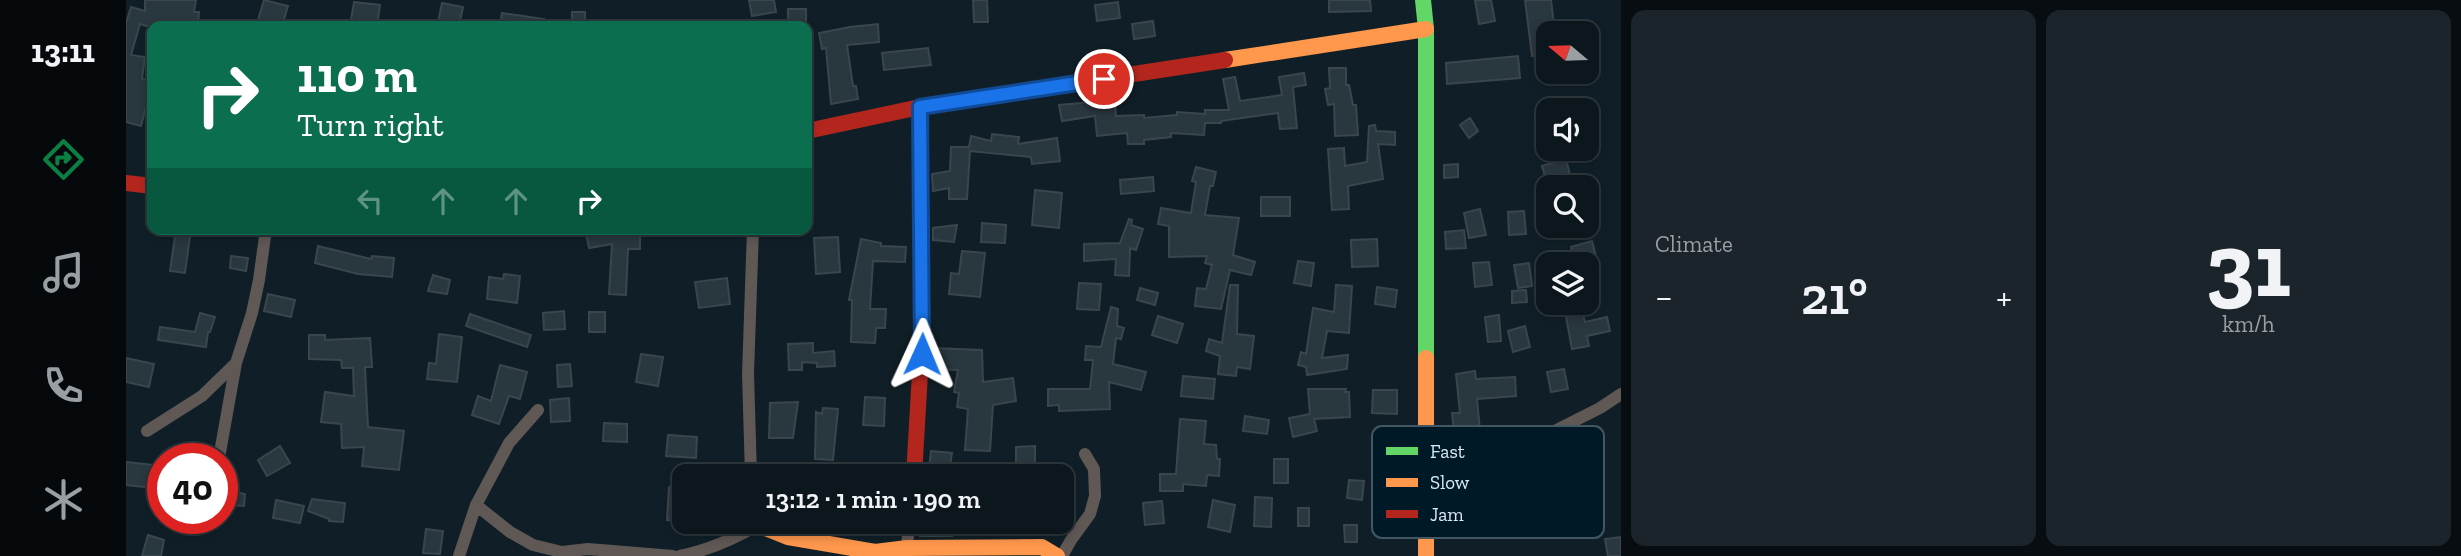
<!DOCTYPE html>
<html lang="en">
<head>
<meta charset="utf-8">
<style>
	body { margin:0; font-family:"Zilla Slab",serif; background:#1a242a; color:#f1f3f6; height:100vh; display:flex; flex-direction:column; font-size:26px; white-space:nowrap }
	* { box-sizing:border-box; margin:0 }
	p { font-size:23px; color:#9a9fa4 }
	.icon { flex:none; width:38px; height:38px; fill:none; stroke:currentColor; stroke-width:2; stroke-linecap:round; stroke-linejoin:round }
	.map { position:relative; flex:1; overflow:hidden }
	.drawer { display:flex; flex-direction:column; gap:10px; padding:10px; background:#070d10; width:840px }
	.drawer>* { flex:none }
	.hud { position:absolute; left:21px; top:21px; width:665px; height:214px; border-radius:14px; box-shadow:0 4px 10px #0003,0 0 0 2px #2c363b; background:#0b6e4f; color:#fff; overflow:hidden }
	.needle { width:46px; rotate:289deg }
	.controls { position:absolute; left:1410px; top:21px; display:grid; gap:14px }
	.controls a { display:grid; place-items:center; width:63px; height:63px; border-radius:14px; background:#0c171d; box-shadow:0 4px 10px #0003,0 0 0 2px #2c363b; font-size:35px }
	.speed { position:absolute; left:21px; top:443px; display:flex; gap:14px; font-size:35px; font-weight:700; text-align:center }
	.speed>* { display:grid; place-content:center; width:91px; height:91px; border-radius:50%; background:#0c171d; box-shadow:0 4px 10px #0003,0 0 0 2px #2c363b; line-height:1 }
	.speed .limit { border:10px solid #d22; background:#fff; color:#111 }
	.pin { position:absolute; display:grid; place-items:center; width:60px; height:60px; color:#fff; margin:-30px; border:4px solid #fff; border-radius:50%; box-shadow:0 2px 7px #0007 }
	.me { position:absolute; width:77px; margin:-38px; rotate:1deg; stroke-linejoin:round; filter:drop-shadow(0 0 5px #0008) }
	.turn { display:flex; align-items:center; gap:24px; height:147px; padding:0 35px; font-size:32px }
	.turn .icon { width:91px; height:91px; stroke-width:2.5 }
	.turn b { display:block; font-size:49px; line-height:60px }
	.lanes { display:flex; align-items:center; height:66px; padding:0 35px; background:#0003; justify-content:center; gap:35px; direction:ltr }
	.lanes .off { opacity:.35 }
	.big { font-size:52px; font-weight:600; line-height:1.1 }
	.drawer .tile { flex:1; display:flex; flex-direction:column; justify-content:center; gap:10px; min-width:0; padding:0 24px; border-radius:14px; background:#1a242a }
	.drawer .dial { align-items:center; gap:0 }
	.dial b { font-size:91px; line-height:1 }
	.heat { display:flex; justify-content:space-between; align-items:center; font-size:38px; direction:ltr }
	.drawer .tiles { flex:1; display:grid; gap:10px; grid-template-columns:repeat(2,1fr) }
	.trip { position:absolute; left:546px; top:464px; width:402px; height:70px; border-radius:14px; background:#0c171d; box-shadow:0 4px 10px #0003,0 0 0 2px #2c363b; font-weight:600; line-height:70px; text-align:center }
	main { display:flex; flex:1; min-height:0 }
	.tabs { display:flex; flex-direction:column; width:126px; justify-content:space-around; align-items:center; background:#05090c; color:#9a9fa4 }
	.tabs .icon { width:49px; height:49px }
	.tabs .on { color:#0b8043 }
	.tabs b { font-size:32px; color:#f1f3f6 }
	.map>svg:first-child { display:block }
	.building { fill:#29373f; stroke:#3a464c; stroke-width:2 }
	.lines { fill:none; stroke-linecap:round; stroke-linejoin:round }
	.street { stroke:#605855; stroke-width:12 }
	.fast { stroke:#63d668; stroke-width:16 }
	.slow { stroke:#ff974d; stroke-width:16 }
	.jam { stroke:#b3261e; stroke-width:16 }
	.route-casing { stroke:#114b97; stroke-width:18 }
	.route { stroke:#1a73e8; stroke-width:12 }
	.key { fill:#001926; stroke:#415763; stroke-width:2 }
	.key-label { font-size:19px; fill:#d9e9f2 }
</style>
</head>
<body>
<main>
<nav class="tabs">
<b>13:11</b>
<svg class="icon on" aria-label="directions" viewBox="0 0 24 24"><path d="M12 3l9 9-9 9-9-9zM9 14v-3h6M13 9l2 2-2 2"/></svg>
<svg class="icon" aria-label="music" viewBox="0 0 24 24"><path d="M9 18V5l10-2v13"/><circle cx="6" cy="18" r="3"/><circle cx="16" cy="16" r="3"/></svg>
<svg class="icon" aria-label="phone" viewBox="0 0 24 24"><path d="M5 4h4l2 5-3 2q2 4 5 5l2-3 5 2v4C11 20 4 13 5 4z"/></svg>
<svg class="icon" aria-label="climate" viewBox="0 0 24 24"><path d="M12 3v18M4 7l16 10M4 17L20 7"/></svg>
</nav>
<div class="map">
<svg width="1495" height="556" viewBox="0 0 1495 556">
	<rect width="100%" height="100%" fill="#101f27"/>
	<path class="building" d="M19 0H70L68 12H73L72 26H20L14 24 5 55 19 57 16 79 26 81V97L23 96 15 126 0 122V23L5 7 19 11Z
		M138 0 162 6 156 26 132 20Z
		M623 0H648L650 12 626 16Z
		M847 0H861L862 22H848Z
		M1203 0H1244L1245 11 1203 12Z
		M1349 0H1365L1369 21 1353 24Z
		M1399 0H1425L1429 33H1423V54L1406 56Z
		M228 2 254 5 251 26H224Z
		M992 2 994 18 971 21 969 5Z
		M316 3 337 7 333 26H318V23L312 22Z
		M662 9H680V26H662Z
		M446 12H459V26H446Z
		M376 13 418 19 417 26H374Z
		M1027 21 1029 36 1008 39 1006 24Z
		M752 24 753 42 721 45 727 86H730L732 99 705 104 700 48 696 49 693 33 724 27Z
		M802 48 805 65 758 70 756 53Z
		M1392 56 1394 78 1321 84 1320 63Z
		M1203 68H1220V85H1223L1227 105H1230L1232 135 1209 136 1208 104 1202 105 1199 89 1204 88Z
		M1178 73 1180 85 1167 87 1171 128 1154 129 1152 113 1095 121V123H1079L1078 135 1045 133V137L1018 140V144H1002L1001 133 971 136 969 116 936 121 933 105 989 100 990 116 1018 115V118L1051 115V112L1079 114V110H1103L1097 79 1109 77 1114 101 1156 95 1153 77Z
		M1344 118 1352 131 1343 138 1334 125Z
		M1249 125 1250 131 1269 132V145L1252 144 1257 179 1222 186 1223 209 1206 210 1202 149 1218 148 1219 166 1241 162 1243 126Z
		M866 134 893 137 892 144 931 138 934 161 906 164 905 157 844 151 841 199H823V188L807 191 806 174 824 171 825 147H843L845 136 865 141Z
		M1440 159 1447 187H1422L1416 166Z
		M1332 164V177L1318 178V165Z
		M1070 167 1090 172 1087 186H1084L1079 215 1113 218 1107 255 1129 262 1125 275 1104 270 1095 309 1069 306 1071 288 1080 289 1086 265 1079 263 1081 256 1043 257V226L1032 224 1035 208 1065 213 1070 182 1066 181Z
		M1027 177 1028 191 995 194 994 180Z
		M909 190 936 193 933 228 906 225Z
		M1135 197H1164V216H1135Z
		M1354 209 1360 235 1343 238 1338 213Z
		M1398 211 1400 234 1383 235 1382 212Z
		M1003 219 1006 220 1005 225 1017 229 1010 250 1004 248 1003 276 989 275 990 259 958 261V244L994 243Z
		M856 223 880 225 879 243 855 242Z
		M831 225 828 242 807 240V228Z
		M50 229H65L59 273 44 271Z
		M479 229 480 233 514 232V249H502L500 295 483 294 486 244 463 248 460 233Z
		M1338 230 1340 248 1320 249 1319 232Z
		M712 237 714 272 690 274 688 238Z
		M735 239 755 243V246L780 247 779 262 747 261 744 309H760L759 328H750L749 343 725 342 726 300H723Z
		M1251 239 1252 266 1226 267 1225 240Z
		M1466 241 1472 264H1449L1445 247Z
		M192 246 245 259 246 256 268 258 266 277 232 274 189 263Z
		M836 251 859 253 854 297 823 294 825 273 833 274Z
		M105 256 122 258 120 271 104 268Z
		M1172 261 1188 263 1185 286 1168 283Z
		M1363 262 1366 285 1349 287 1347 263Z
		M1403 263 1406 286 1392 288 1388 265Z
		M378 274 394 276 391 303 361 299 363 277 377 279Z
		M307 275 324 280 321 294 302 291Z
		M601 278 604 304 573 308 569 282Z
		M953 283 975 284 973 310 951 309Z
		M1104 285H1112L1111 334 1128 336 1124 369 1111 367 1110 376 1092 374 1094 356 1080 351 1083 339 1096 343Z
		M1210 285 1226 286 1223 333 1201 331 1196 358 1222 355 1221 369 1181 375 1180 367 1172 365 1175 352 1180 354 1187 308 1208 312Z
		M1251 287 1271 290 1269 307 1249 304Z
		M1014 288 1032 293 1029 305 1011 300Z
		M1400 290 1401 302 1386 303V291Z
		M142 294 169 300 165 317 138 311Z
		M985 307 992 309 991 326 998 328 995 339 990 338 987 364 1020 372 1015 390 983 382 984 409 933 411V405L922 406V389H964L967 360H959L960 346 975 347Z
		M438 311 439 329 418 330 417 313Z
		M463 312H479V332H463Z
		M74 313 89 317 84 332H82L80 347 32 340 34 327 69 332Z
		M344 314 405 335 401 347 340 326Z
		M1457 314 1459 322 1481 317 1484 331 1461 336 1463 346 1446 349 1440 317Z
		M1373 315 1375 341 1362 342 1359 317Z
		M1032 316 1057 324 1051 343 1026 335Z
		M1399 326 1404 347 1387 352 1382 331Z
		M313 334 336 337 331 382 301 379 303 363 310 364Z
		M183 335H199V340L244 338 246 367H239L242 427 278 431 273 470 236 466 238 447 216 448 215 424 195 422 199 392 228 396 227 368H216L215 360 183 359Z
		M687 343V353L708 351 709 366 691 367V363L676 362V370H663L662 344Z
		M807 348 856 350 857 382 887 378 890 401 867 405 864 451 839 450 842 409 831 407 833 393 828 392 832 370 806 369Z
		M515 354 537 357 532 386 510 382Z
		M0 358 28 364 23 387 0 382Z
		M444 364 446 386 432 387 431 365Z
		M374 365 401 372 394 399 383 396 373 424 346 415 352 396 365 401Z
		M1438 369 1442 389 1425 392 1421 372Z
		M1349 371 1350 379 1389 377 1390 396 1351 399 1354 430 1328 432 1326 413H1334L1330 374Z
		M1057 376 1089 379 1087 399 1055 396Z
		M1182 389H1220L1219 392H1223L1224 417 1188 419 1191 431 1167 437 1163 418 1184 414Z
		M1247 390H1271V414L1246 413Z
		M739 397 759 398 758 426 737 425Z
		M443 398 444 421 425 422 424 400Z
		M672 402 667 438H643L644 403Z
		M697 408 712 409 707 460 689 459 690 412 696 414Z
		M1119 416 1143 420 1141 434 1117 431Z
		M1054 419 1080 421 1078 444 1090 445 1091 459H1094L1093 476 1081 475 1080 486 1057 484V491H1034V474H1050Z
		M478 423 501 424V442L477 441Z
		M542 435 571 437 570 458 540 456Z
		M154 446 164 463 141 476 132 460Z
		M909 446V469H890V447Z
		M805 451 826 453 823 472 803 469Z
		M1148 459H1162V483H1148Z
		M0 462 37 466V489L0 485Z
		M713 464H728V476H713Z
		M1223 480 1238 481 1236 500 1221 498Z
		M543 487 558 488V521L541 520Z
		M104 491 119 494 118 506 103 505Z
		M1129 497 1146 498 1145 527 1128 526Z
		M186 499 219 503 217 522 203 521V519L182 511Z
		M150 500 178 506 174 523 147 518Z
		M1087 500 1109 505 1104 532 1082 527Z
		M1036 501 1038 523 1019 525 1017 503Z
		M1172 508H1183V526H1172Z
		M826 524V536H794L793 527Z
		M1218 525H1231V542H1219Z
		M300 529 317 531 314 554 297 553Z
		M22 535 38 540 35 556H16Z
		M1495 537V556H1482L1479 539Z"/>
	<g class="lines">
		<path class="street" d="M21 431 76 396 110 363
			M93 458 110 363 126 313 133 280 140 229
			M1300 470 1341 466 1379 456 1474 408 1495 394
			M625 476 622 374 627 229
			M350 505 384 532 407 545 436 552 462 549 547 556
			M85 521V518
			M781 548 783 522
			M333 556 350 505 383 443 412 410
			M554 556C583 550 606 540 632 525
			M936 556 945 540 964 514 969 496 968 469 959 454"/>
		<path class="fast" d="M1297 0 1300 29V358"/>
		<path class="slow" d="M1099 60 1300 29
			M1300 358V556
			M630 522 632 525 662 537 749 552 781 548 916 547 931 556"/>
		<path class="jam" d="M681 131 794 107 1099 60
			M0 183 26 186
			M788 476 796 338 794 107"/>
	</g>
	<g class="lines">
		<g class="route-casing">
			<path id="route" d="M796 354 794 107 978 79"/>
		</g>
		<use href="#route" class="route"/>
	</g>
	<rect x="1246" y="426" width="232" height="112" rx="10" class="key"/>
	<rect x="1260" y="447" width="32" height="8" fill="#63d668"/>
	<rect x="1260" y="478" width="32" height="9" fill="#ff974d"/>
	<rect x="1260" y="510" width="32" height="8" fill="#b3261e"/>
	<g class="key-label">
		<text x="1304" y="458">Fast</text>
		<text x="1304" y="489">Slow</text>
		<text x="1304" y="521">Jam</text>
	</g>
</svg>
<div class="controls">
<a><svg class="needle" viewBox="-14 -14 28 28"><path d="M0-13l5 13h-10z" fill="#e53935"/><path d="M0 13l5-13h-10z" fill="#9a9fa4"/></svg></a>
<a><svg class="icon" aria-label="sound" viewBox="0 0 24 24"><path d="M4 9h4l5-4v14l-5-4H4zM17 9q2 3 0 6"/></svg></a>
<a><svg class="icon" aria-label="search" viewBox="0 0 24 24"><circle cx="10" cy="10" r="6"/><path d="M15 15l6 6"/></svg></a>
<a><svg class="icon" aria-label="layers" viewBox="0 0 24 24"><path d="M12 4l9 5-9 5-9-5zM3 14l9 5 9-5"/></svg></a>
</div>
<div class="speed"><div class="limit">40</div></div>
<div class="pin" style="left:978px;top:79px;background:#d93025"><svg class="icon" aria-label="arrive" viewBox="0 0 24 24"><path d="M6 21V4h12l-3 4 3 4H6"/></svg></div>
<svg class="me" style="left:796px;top:354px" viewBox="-20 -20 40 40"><path d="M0-17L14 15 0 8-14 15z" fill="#1a73e8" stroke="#fff" stroke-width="4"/></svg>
<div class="trip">13:12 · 1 min · 190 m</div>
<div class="hud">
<div class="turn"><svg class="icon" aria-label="right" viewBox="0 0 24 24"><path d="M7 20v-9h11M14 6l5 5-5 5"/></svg><div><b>110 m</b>Turn right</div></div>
<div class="lanes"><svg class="icon off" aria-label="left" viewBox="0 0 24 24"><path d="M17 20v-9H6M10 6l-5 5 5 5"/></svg><svg class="icon off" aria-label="ahead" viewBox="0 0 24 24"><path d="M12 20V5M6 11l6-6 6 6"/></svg><svg class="icon off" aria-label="ahead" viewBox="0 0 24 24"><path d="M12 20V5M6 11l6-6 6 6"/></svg><svg class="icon" aria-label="right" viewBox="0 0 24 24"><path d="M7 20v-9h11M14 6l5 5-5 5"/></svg></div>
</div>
</div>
<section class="drawer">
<div class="tiles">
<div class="tile"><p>Climate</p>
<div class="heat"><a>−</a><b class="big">21°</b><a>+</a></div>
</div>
<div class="tile dial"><b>31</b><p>km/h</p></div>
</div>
</section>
</main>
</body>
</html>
